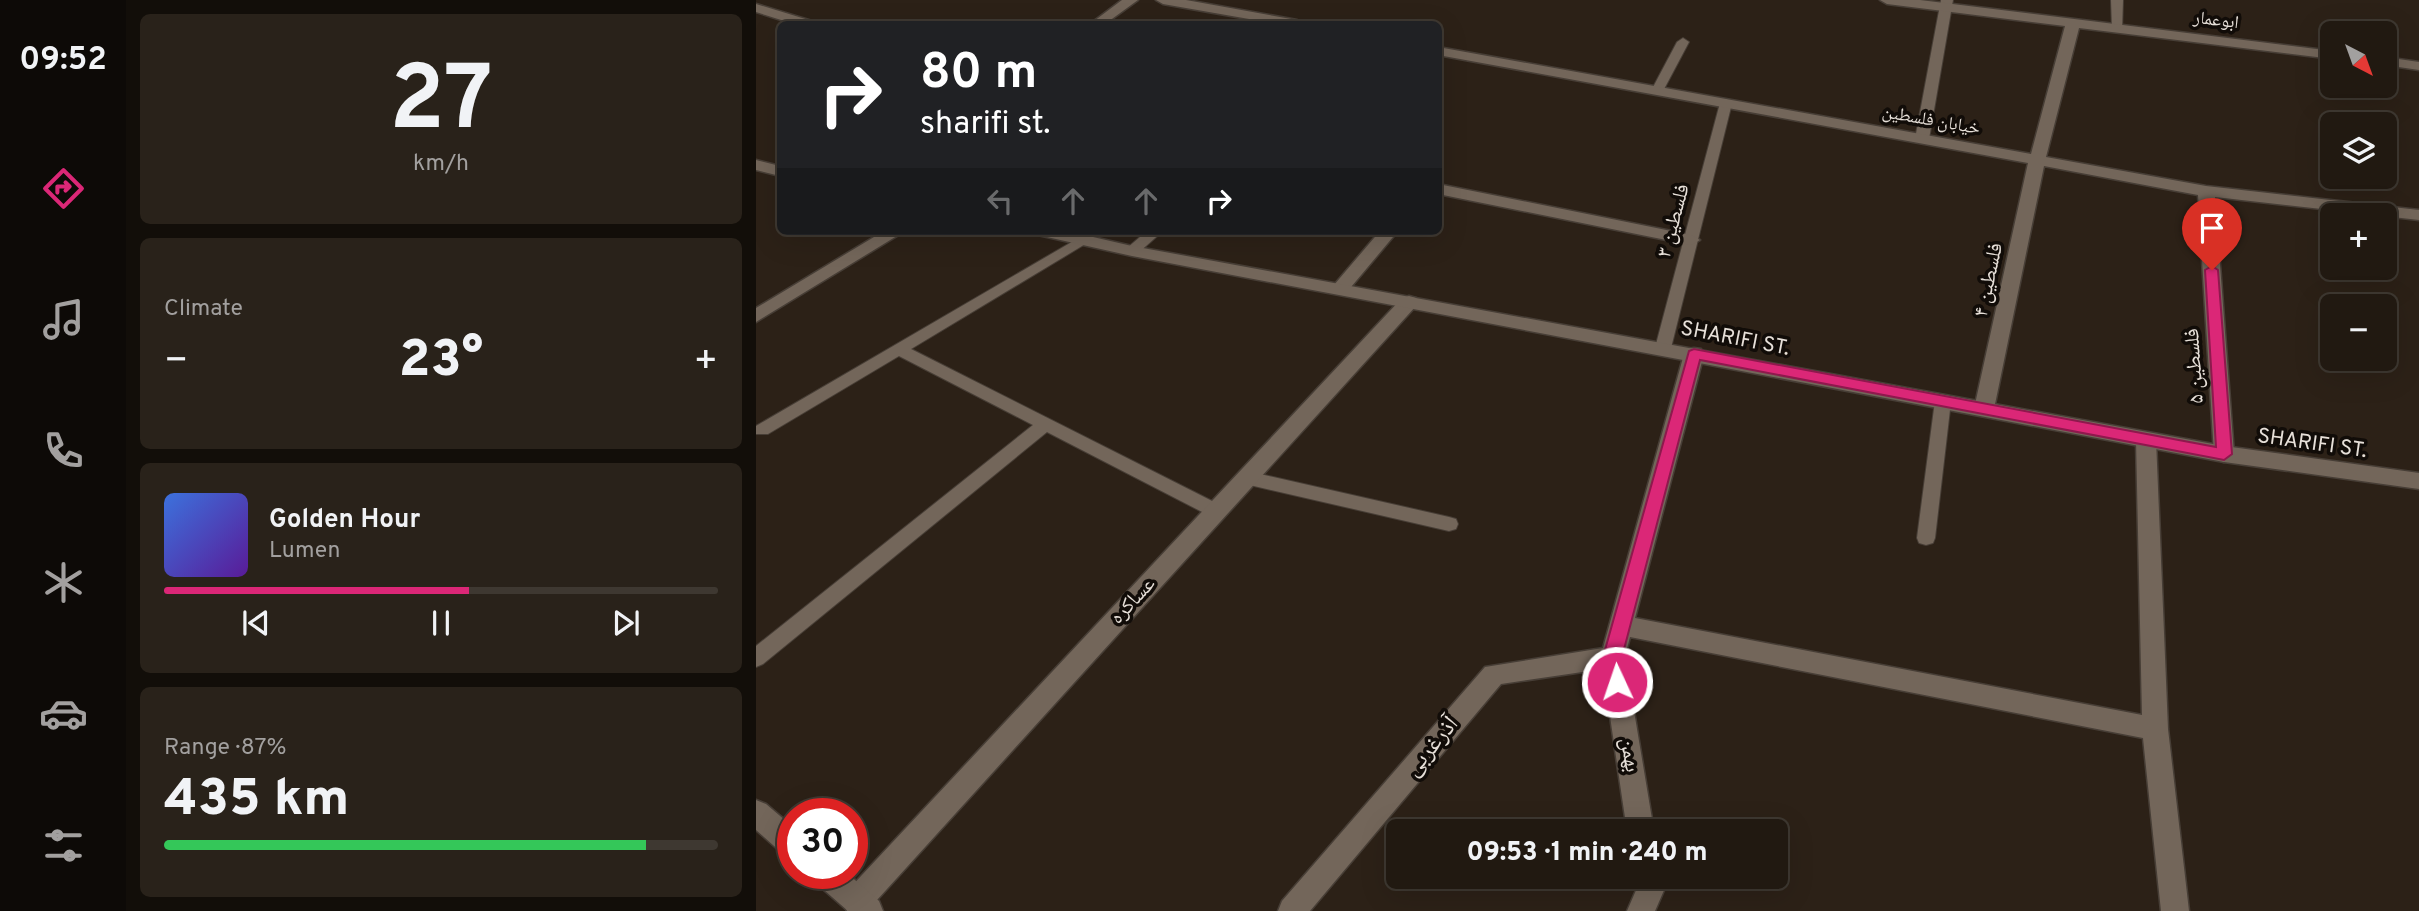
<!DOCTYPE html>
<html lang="en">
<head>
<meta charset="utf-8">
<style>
	body { margin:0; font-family:Overpass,"Noto Naskh Arabic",sans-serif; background:#29221a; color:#f1f3f6; height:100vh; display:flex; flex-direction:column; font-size:26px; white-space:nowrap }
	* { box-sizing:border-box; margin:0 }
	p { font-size:23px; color:#a2a09f }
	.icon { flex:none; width:38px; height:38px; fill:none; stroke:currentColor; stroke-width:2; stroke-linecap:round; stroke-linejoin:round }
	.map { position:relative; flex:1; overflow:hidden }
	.drawer { display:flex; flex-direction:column; gap:14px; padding:14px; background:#120e09; width:630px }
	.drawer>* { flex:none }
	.top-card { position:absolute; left:21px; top:21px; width:665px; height:214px; border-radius:10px; box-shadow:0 7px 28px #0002,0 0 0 2px #3e3831; background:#202124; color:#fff; overflow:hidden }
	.needle { width:46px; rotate:139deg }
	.fabs { position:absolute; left:1564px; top:21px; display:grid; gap:14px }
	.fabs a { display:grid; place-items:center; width:77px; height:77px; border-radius:10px; background:#211911; box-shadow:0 7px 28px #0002,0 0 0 2px #3e3831; font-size:35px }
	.speed { position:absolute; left:21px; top:798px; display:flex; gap:14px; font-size:35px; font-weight:700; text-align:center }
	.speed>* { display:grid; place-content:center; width:91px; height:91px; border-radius:50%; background:#211911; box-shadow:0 7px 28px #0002,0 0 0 2px #3e3831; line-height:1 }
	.speed .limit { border:10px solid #d22; background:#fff; color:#111 }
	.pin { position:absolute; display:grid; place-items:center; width:60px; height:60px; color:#fff; margin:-72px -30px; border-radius:50% 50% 50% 0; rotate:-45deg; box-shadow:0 0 7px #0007 }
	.pin .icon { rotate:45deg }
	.me { position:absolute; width:77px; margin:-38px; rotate:357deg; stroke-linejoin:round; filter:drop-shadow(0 0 5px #0008) }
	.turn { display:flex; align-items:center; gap:24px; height:147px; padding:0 28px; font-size:32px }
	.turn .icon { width:91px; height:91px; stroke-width:2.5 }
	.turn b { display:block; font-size:49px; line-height:60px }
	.lanes { display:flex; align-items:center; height:66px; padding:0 28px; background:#0003; justify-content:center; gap:35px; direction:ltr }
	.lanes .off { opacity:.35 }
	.big { font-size:52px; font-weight:800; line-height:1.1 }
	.drawer .card { flex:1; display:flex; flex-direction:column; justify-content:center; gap:10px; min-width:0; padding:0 24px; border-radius:10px; background:#29221a }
	.drawer .dial { align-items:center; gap:0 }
	.dial b { font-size:91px; line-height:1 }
	.song { display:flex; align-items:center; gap:21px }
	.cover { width:84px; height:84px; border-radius:10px; background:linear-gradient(135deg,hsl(220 70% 55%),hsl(270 70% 35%)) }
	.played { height:7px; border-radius:4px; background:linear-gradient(90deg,#db2777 55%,#3e3831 55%) }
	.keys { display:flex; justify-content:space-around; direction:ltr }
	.heat { display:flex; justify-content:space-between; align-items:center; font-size:38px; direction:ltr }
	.charge { height:10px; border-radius:5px; background:linear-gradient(90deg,#34c759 87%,#3e3831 0) }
	.trip { position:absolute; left:630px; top:819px; width:402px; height:70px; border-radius:10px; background:#211911; box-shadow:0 7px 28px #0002,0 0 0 2px #3e3831; font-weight:800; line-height:70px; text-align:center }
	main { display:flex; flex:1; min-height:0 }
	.dock { display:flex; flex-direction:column; width:126px; justify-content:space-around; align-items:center; background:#0d0a07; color:#a2a09f }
	.dock .icon { width:49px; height:49px }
	.dock .active { color:#db2777 }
	.dock b { font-size:32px; color:#f1f3f6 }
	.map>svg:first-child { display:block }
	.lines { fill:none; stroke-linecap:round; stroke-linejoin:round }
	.lane-casing { stroke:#473e36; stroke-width:2 }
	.street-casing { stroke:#473e36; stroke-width:3 }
	.secondary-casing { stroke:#473e36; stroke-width:3 }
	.lane { fill:#73665a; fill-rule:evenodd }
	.street { fill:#73665a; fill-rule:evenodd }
	.secondary { fill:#73665a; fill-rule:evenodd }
	.route { fill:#db2777; stroke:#8e194d; stroke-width:2 }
	.labels { text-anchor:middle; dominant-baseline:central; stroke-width:7; stroke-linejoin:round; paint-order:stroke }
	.far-street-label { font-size:18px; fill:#e7e0d9; stroke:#110c08 }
	.street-label { font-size:21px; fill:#e7e0d9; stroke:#110c08 }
	.near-street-label { font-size:24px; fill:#e7e0d9; stroke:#110c08 }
</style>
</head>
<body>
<main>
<nav class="dock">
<b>09:52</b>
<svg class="icon active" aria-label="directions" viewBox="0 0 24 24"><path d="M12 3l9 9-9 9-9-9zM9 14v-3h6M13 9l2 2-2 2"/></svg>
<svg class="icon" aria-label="music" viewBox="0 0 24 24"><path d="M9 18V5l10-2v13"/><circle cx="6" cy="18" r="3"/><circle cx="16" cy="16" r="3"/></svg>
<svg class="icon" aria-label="phone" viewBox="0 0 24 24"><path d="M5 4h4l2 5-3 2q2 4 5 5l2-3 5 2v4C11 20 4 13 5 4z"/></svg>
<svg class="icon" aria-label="climate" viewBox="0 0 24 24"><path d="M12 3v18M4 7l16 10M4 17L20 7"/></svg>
<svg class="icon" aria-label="car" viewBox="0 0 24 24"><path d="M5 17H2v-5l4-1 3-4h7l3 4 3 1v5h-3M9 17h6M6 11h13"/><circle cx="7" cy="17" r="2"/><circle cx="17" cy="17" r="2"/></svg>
<svg class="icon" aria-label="filters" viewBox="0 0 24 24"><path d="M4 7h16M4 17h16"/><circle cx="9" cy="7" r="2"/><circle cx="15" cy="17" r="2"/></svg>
</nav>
<section class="drawer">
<div class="card dial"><b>27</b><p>km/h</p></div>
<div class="card"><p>Climate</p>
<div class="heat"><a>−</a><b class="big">23°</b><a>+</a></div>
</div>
<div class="card">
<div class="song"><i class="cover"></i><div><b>Golden Hour</b><p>Lumen</p></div></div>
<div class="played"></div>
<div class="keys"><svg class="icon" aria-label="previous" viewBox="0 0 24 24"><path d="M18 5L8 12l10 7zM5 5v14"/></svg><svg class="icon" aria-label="pause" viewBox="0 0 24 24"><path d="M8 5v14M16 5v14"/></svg><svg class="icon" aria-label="next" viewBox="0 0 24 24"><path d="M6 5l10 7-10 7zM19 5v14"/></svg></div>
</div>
<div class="card"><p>Range · 87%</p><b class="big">435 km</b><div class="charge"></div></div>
</section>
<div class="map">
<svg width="1663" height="911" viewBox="0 0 1663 911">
	<rect width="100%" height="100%" fill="#2c2117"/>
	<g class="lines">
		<g class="lane-casing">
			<path id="lane" d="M1185 0H1197L1173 139 1166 143 1159 139Z
				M1355 0H1367L1366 31 1356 29Z
				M927 38 933 42 907 91 905 94H897L895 91 921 42Z
				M970 99 976 103 915 348 907 353 899 348 964 103Z
				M391 231H407L381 254H371L369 251 371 248Z
				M326 236 331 237 333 240 331 243 155 349 466 506 469 511 466 516H454L291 432 7 664 0 667V646L277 425 143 356 12 434H0V426Z
				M1187 395 1195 401 1179 538 1177 543 1170 545 1163 543 1161 538 1179 401Z
				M491 471 693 517 700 519 702 524 700 529 693 531 485 483 482 478 485 473Z"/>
		</g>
		<g class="street-casing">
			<path id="street" d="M366 0H382L349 24H334Z
				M400 0H430L541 20 548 24H521L407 4Z
				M1124 0H1164L1577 51V59L1323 28 1290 157 1450 186 1663 210V220L1459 197 1478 454 1475 459 1468 462 1461 459 1458 454 1442 195 1288 166 1238 409 1235 414H1221L1218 409 1272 163 682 55V47L1275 154 1309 26 1131 4Z
				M0 4 56 21 58 24H38L0 12Z
				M1629 57 1663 62V70L1629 65Z
				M682 184 935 235 944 240 935 245 682 194Z
				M128 231H149L0 322V308Z
				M624 231H642L590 293H578L575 289 578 285Z
				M653 296 660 298 662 302 660 306 111 911H91L87 901 91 891 646 298Z
				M938 348 945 349 948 354 879 618 1386 715 1380 440 1383 435 1390 433 1397 435 1400 440 1412 729 1433 911H1405L1387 738 874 637 869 657 898 831H871L847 669 745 684 554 911H522L526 901 729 667 847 648 928 354 931 349Z
				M879 877H907L909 888 899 911H871L881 888Z"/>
		</g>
		<g class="secondary-casing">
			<path id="secondary" d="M0 160 24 166V176L0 170Z
				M279 231H311L376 246 1468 446 1663 473V489L1468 462 376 256 282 235Z
				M0 800 10 804 37 827V858L27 854 0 830Z
				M56 873H91L123 901 127 911H92L60 883Z"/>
		</g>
		<use href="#lane" class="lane"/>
		<use href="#street" class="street"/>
		<use href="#secondary" class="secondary"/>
	</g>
	<path class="route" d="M1456 266 1462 270 1476 454 1468 460 944 360 866 657 870 682 867 688 861 690 854 688 847 657 933 351 938 349 1460 447 1449 270Z"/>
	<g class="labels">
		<g class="far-street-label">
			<text transform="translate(1460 21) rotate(7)">ابوعمار</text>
			<text transform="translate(1175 121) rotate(10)">خیابان فلسطین</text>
		</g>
		<g class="street-label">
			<text transform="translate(918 221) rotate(-75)">فلسطین ۳</text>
			<text transform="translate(1233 280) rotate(-78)">فلسطین ۴</text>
			<text transform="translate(979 339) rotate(11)">SHARIFI ST.</text>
			<text transform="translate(1439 366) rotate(-94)">فلسطین ۵</text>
			<text transform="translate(1556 444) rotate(8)">SHARIFI ST.</text>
			<text transform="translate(377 601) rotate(-47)">عساکره</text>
			<text transform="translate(873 755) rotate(81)">بهمن</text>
		</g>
		<g class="near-street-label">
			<text transform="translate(676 747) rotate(-50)">آذرغربی</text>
		</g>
	</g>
</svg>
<div class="fabs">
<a><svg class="needle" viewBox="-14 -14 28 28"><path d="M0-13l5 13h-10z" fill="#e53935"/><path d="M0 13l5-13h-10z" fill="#a2a09f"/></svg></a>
<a><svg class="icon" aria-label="layers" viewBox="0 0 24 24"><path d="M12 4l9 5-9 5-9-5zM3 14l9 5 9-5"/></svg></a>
<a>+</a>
<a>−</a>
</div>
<div class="speed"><div class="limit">30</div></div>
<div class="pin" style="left:1456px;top:270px;background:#d93025"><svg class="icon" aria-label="arrive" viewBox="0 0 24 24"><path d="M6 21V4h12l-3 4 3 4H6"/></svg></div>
<svg class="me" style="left:861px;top:682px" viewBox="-20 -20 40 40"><circle r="17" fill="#db2777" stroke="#fff" stroke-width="3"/><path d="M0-11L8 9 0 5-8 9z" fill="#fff"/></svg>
<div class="trip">09:53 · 1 min · 240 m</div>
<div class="top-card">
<div class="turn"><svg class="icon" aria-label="right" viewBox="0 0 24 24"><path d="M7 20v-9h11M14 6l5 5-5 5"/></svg><div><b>80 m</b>sharifi st.</div></div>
<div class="lanes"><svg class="icon off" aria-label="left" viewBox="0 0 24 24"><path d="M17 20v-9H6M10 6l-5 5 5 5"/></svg><svg class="icon off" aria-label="ahead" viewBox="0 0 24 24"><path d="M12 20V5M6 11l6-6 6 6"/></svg><svg class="icon off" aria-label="ahead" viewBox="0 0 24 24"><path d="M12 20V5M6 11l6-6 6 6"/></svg><svg class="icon" aria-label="right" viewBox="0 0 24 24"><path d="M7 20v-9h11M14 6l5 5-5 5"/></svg></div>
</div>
</div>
</main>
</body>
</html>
